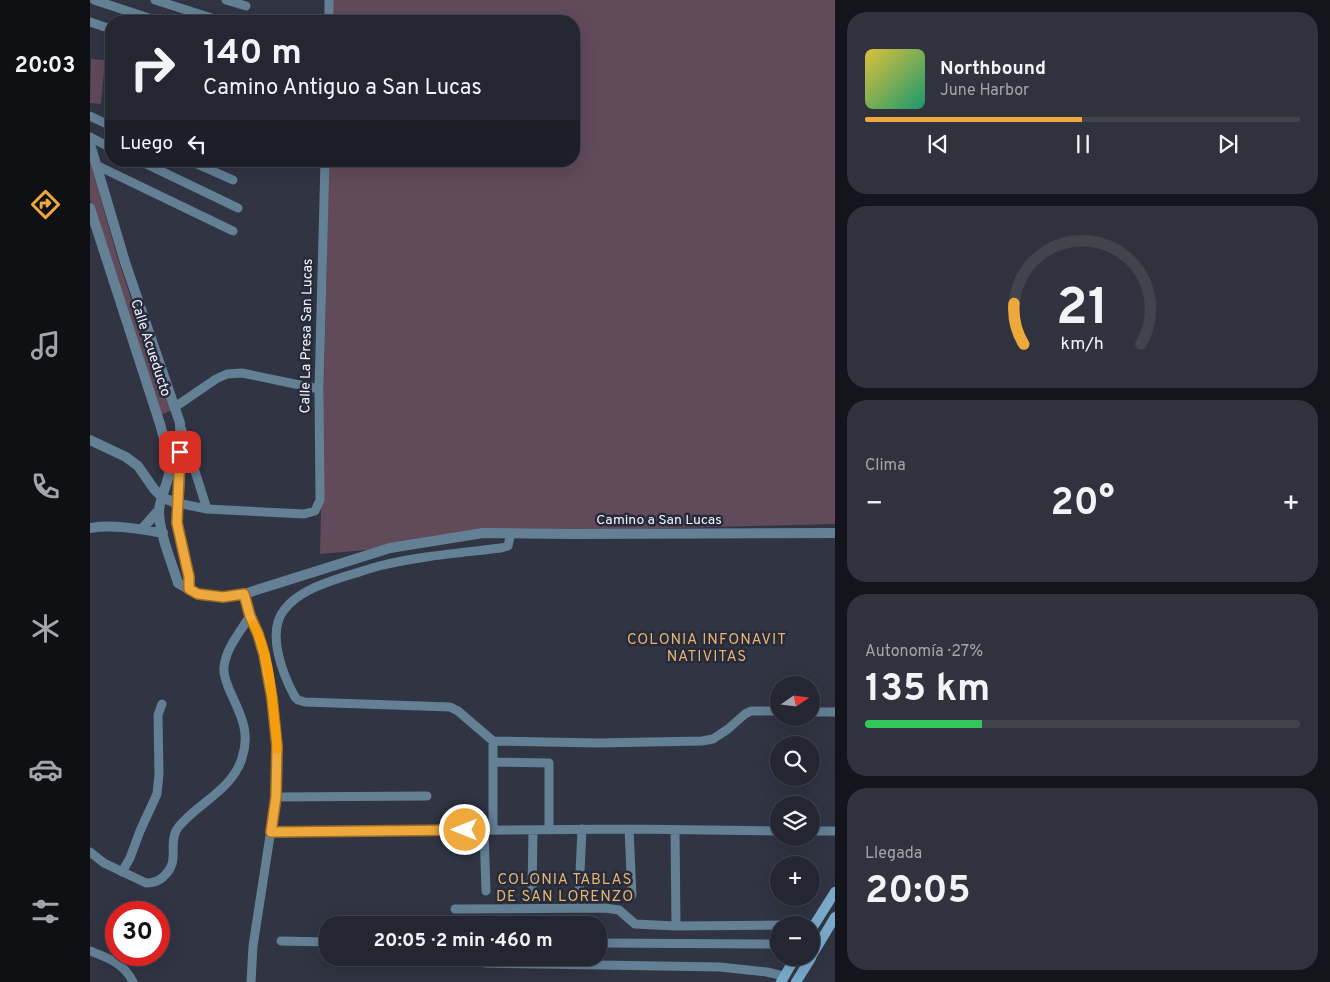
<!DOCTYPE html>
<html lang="es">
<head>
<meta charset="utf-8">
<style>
	body { margin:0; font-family:Overpass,sans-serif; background:#30333e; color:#f1f3f6; height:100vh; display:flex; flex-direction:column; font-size:19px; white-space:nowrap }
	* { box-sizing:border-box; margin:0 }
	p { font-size:16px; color:#a3a5ac }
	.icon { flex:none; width:28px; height:28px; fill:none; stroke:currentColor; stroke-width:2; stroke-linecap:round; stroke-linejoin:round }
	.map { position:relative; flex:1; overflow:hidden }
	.panel { display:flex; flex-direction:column; gap:12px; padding:12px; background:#14151c; width:495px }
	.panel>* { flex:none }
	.top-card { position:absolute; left:15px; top:15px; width:475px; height:152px; border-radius:20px; box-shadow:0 5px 20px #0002,0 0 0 1px #41444d; background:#242732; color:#f1f3f6; overflow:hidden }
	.needle { width:32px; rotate:76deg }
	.tools { position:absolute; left:680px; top:676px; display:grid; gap:10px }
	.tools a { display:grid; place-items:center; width:50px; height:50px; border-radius:50%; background:#242732; box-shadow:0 5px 20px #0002,0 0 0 1px #41444d; font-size:25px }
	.speed { position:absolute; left:15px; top:901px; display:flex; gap:10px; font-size:25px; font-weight:700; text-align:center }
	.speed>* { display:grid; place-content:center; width:65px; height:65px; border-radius:50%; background:#242732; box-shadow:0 5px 20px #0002,0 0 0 1px #41444d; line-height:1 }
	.speed .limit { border:8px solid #d22; background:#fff; color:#111 }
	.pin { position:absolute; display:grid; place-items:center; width:42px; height:42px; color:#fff; margin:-21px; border-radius:10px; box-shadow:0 2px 8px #0006 }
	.me { position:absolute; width:55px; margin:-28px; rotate:270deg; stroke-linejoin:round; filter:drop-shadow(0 0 4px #0008) }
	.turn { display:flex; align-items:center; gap:18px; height:105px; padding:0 15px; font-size:22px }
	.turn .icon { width:65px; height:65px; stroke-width:2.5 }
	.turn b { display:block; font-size:35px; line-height:42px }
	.then { display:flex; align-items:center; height:48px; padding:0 15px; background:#0003; gap:10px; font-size:19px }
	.big { font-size:38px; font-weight:700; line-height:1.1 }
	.panel .widget { flex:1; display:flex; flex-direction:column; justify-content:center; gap:8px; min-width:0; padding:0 18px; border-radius:20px; background:#30333e }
	.panel .dial { align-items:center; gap:0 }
	.dial svg { height:130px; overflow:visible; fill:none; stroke:#41444d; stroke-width:7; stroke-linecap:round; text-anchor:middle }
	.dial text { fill:#f1f3f6; stroke:none }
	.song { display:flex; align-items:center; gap:15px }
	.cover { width:60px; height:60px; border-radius:8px; background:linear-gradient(135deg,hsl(50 70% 55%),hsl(160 70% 35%)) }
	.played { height:5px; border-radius:2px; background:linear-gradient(90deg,#eea83c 50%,#41444d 50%) }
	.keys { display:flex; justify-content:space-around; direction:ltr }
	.heat { display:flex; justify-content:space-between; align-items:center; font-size:28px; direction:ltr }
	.charge { height:8px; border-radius:4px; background:linear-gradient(90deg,#34c759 27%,#41444d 0) }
	.trip { position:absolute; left:229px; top:916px; width:288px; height:50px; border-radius:20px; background:#242732; box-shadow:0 5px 20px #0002,0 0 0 1px #41444d; font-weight:700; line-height:50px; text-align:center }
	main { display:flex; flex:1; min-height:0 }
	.tabs { display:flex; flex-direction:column; width:90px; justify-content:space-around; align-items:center; background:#0e1014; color:#a3a5ac }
	.tabs .icon { width:35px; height:35px }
	.tabs .on { color:#eea83c }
	.tabs b { font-size:22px; color:#f1f3f6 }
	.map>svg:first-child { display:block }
	.green { fill:#614a5a }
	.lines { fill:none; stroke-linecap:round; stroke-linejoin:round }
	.minor { stroke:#638095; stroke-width:9 }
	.tertiary { stroke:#638095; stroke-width:10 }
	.secondary { stroke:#7aaacb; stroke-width:10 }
	.route-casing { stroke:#9b6d27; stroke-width:12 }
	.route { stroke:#eea83c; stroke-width:9 }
	.slow { stroke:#f59e0b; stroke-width:9 }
	.labels { text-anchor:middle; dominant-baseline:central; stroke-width:5; stroke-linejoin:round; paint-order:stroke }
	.street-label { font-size:14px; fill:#f1f4fe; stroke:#262a39 }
	.neighbourhood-label { font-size:15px; letter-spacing:1px; fill:#e6b574; stroke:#262a39 }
</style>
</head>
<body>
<main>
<nav class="tabs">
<b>20:03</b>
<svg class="icon on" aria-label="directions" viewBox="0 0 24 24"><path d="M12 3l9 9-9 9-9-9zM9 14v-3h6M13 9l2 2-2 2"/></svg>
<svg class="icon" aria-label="music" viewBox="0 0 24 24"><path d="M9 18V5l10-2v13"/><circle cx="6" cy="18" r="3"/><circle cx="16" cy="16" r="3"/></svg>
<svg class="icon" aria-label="phone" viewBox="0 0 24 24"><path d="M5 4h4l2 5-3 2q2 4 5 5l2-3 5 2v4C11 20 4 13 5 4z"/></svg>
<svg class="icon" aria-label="climate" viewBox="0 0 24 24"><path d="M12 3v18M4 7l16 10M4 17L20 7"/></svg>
<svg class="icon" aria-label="car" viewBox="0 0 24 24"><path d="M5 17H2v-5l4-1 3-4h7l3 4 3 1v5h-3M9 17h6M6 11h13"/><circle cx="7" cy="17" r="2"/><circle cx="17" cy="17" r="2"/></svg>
<svg class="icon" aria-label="filters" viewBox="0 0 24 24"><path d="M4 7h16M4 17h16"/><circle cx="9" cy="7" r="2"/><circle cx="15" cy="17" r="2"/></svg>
</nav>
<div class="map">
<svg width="745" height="982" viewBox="0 0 745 982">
	<rect width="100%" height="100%" fill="#303443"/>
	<path class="green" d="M242 0H745V524L393 533 300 548 230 554 239 161H484V21H242Z
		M1 59 15 60 11 104 0 103Z
		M0 162 28 259 47 316 82 410 69 416 0 199Z"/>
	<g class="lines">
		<path class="minor" d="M4 0 68 21
			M65 0 131 21
			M136 0 156 6
			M239 21V0
			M0 22 21 29
			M0 116 21 126
			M0 137 21 148
			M50 161 148 208
			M100 161 143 180
			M6 165 143 231
			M85 407 126 379 137 374 152 373 229 389
			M92 430 117 509
			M87 503 117 509 214 514 225 511 230 500 229 389 235 161
			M421 533 418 546 411 548C370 553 329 556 289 566 278 569 267 573 256 576 235 583 208 591 194 610 176 633 193 675 205 697L208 700 215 702 360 707 368 711 403 741 508 743 612 741 623 739 638 729 655 714 661 711H689
			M154 594 160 616 169 634 179 676 187 747 186 797 163 946 161 982
			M721 712H745
			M403 762 459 763V830
			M186 797 337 796
			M539 829 542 895
			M394 830 396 891
			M403 830V741
			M585 830 586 926
			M721 831H745
			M181 832 539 829 689 831
			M0 852 14 863 56 883C63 883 68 882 73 877 91 861 78 848 86 831 88 826 94 821 98 817 117 799 144 785 152 758 161 731 150 714 139 689 136 681 133 675 134 667 136 648 150 632 160 616
			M32 872 40 858 50 831 67 794 69 774 68 715 72 704
			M442 894 443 830
			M489 894 492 829
			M365 909 515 908 529 910 545 924 586 926 689 925
			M191 941 238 942
			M508 943 689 944
			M0 951C18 958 34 963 43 982
			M396 963 630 967 677 972 694 976"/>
		<path class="tertiary" d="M0 144 35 262 90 423 91 466 87 523 99 577V589
			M0 208 70 424C74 440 81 457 79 474 77 484 69 502 69 511 69 533 82 563 88 583L108 594 133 597 154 594 300 548 393 533 482 534 745 533
			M0 440 36 457 48 466 64 489 73 498 87 503
			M0 528C23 524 50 529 73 533
			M52 529 69 510"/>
		<path class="secondary" d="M721 930 745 892
			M721 957 745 917
			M691 982 705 958
			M706 982 721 958"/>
	</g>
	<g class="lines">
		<g class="route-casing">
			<path id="route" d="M90 452 87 523 99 577V589L108 594 133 597 154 594 160 616 168 634 174 654 182 698 187 746 186 797 181 832 375 830"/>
		</g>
		<use href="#route" class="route"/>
		<path class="slow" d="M164 625C178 652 181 684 184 714 185 725 187 737 187 749"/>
	</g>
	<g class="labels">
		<g class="street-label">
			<text transform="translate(217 336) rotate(-89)">Calle La Presa San Lucas</text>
			<text transform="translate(60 348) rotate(72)">Calle Acueducto</text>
			<text x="569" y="520">Camino a San Lucas</text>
		</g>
		<g class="neighbourhood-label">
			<text x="617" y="640">COLONIA INFONAVIT<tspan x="617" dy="17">NATIVITAS</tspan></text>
			<text x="475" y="880">COLONIA TABLAS<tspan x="475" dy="17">DE SAN LORENZO</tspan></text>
		</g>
	</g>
</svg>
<div class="tools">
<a><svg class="needle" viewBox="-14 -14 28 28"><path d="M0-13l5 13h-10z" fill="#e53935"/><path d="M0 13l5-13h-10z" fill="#a3a5ac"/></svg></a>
<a><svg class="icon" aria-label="search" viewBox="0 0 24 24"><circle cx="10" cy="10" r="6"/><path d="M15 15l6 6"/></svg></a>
<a><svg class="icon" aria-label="layers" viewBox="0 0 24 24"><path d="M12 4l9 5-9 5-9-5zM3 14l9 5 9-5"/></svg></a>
<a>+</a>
<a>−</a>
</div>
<div class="speed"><div class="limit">30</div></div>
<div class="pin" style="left:90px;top:452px;background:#d93025"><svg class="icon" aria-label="arrive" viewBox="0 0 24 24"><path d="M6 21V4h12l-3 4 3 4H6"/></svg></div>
<svg class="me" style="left:375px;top:830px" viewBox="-20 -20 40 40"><circle r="17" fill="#eea83c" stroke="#fff" stroke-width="3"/><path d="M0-11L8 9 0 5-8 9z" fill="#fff"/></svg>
<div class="trip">20:05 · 2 min · 460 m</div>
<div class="top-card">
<div class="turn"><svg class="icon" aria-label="right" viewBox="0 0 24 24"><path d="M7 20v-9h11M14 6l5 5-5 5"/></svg><div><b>140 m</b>Camino Antiguo a San Lucas</div></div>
<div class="then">Luego<svg class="icon" aria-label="left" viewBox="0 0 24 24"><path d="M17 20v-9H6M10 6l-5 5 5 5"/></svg></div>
</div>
</div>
<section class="panel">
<div class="widget">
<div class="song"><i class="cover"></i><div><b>Northbound</b><p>June Harbor</p></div></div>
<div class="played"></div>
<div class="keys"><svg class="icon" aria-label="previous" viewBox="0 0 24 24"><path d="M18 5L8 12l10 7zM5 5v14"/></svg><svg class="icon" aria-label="pause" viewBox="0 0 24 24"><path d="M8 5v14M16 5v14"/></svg><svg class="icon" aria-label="next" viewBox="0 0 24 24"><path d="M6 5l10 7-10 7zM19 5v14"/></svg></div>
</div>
<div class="widget dial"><svg viewBox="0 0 100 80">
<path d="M14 69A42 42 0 1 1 86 69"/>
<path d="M14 69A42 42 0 0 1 8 44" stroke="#eea83c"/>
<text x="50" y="56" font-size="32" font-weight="700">21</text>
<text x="50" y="72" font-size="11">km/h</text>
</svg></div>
<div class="widget"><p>Clima</p>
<div class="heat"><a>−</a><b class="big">20°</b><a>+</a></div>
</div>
<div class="widget"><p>Autonomía · 27%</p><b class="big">135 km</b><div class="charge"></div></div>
<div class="widget"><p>Llegada</p><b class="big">20:05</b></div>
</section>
</main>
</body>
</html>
